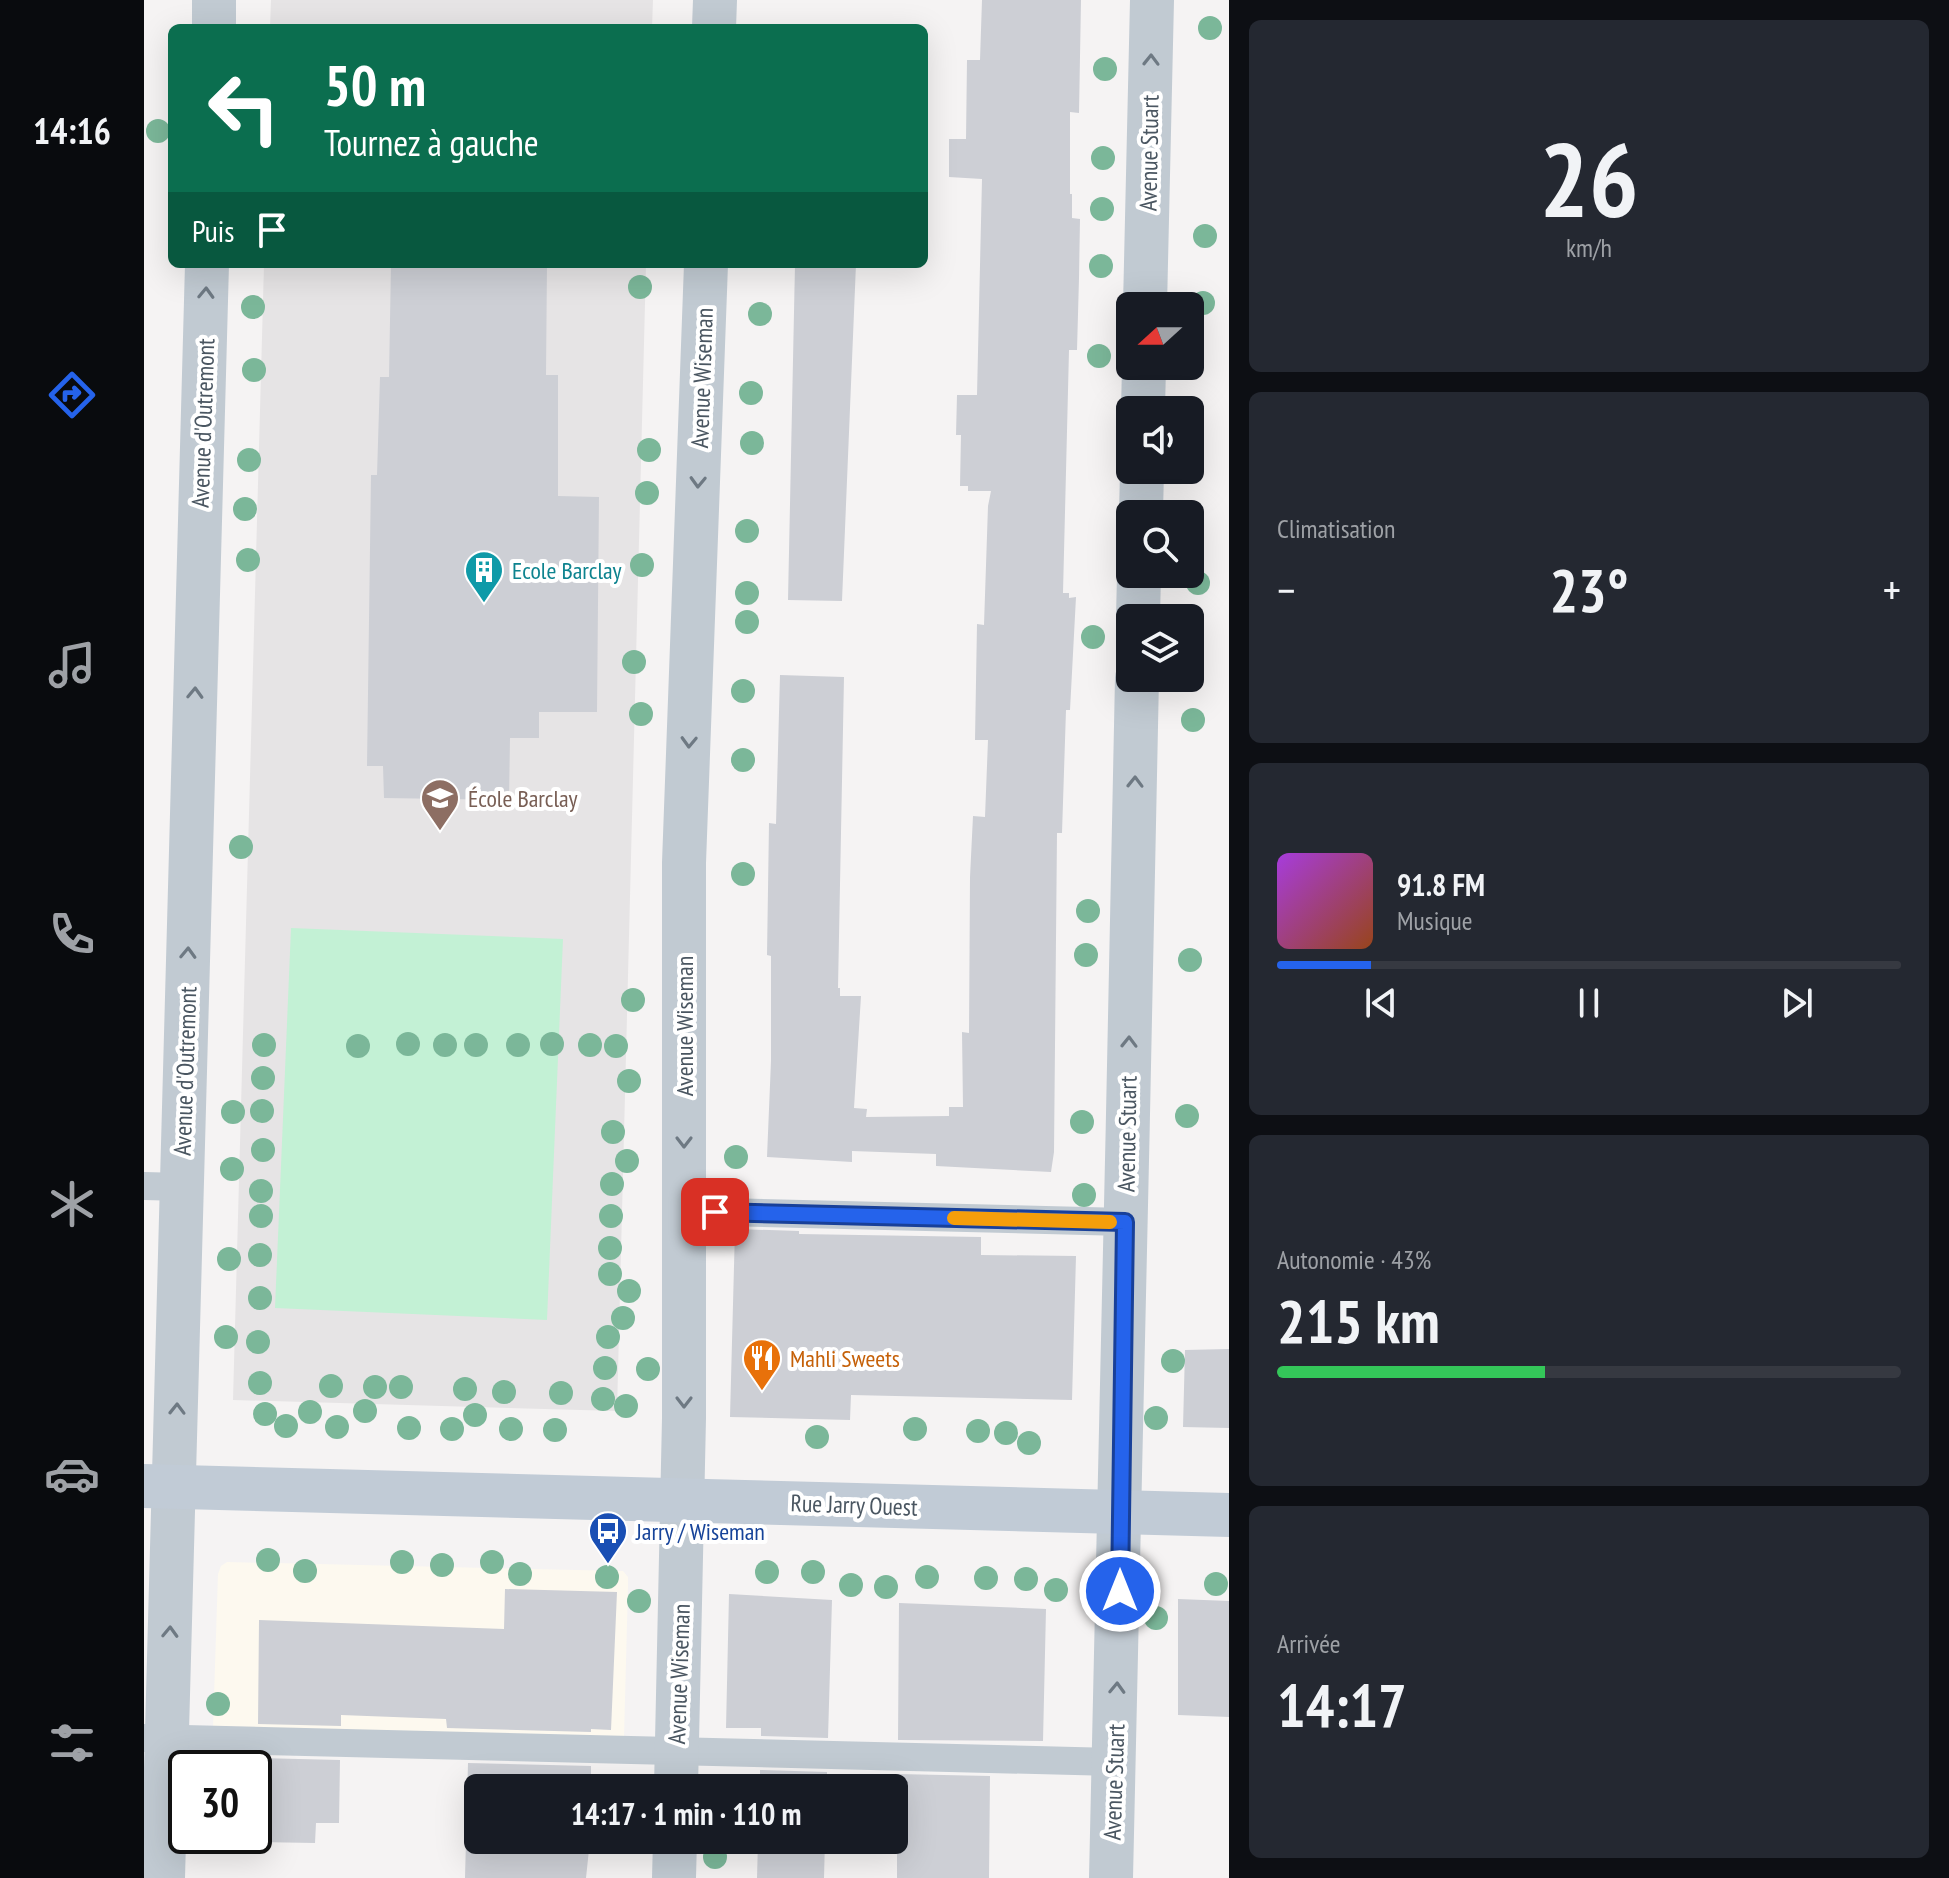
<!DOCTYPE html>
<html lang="fr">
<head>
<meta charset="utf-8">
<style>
	body { margin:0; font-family:"PT Sans Narrow",sans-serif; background:#242831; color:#f1f3f6; height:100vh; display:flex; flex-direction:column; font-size:30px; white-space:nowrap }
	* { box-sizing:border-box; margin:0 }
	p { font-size:26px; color:#9ea1a6 }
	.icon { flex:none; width:44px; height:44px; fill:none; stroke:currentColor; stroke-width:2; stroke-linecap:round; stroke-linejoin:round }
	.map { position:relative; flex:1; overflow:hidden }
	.panel { display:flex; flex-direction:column; gap:20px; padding:20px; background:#0d0f14; width:720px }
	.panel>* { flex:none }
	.banner { position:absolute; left:24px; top:24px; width:760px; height:244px; border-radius:12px; box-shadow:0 8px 32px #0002; background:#0b6e4f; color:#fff; overflow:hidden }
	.needle { width:52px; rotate:249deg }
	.tools { position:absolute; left:972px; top:292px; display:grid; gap:16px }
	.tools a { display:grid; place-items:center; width:88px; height:88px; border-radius:12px; background:#171b24; box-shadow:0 8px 32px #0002; font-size:40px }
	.speed { position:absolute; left:24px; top:1750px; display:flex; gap:16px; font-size:40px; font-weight:700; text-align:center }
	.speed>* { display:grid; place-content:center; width:104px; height:104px; border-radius:50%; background:#171b24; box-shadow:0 8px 32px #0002; line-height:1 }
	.speed .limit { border:4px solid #111; border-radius:12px; background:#fff; color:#111 }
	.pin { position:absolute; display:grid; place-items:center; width:68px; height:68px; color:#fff; margin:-34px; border-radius:16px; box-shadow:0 4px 12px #0006 }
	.me { position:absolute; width:88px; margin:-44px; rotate:0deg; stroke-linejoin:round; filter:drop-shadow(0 0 6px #0008) }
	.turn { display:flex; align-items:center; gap:28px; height:168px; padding:0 24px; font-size:36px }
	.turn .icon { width:104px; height:104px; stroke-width:2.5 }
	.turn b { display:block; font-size:56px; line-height:68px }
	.then { display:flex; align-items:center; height:76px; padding:0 24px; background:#0003; gap:16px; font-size:30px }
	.big { font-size:60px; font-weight:600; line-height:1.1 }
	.panel .card { flex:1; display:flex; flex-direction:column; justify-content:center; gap:12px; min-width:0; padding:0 28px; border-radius:12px; background:#242831 }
	.panel .dial { align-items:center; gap:0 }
	.dial b { font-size:104px; line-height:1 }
	.song { display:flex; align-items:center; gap:24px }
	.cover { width:96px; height:96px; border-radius:12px; background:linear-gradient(135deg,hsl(280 70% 55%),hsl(20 70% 35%)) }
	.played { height:8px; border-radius:4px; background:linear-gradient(90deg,#2563eb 15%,#363941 15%) }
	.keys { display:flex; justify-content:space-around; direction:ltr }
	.heat { display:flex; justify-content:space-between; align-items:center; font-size:44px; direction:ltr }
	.charge { height:12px; border-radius:6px; background:linear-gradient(90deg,#34c759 43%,#363941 0) }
	.trip { position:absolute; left:320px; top:1774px; width:444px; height:80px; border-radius:12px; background:#171b24; box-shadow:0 8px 32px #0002; font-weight:600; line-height:80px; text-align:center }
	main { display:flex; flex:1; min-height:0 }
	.tab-bar { display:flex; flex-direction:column; width:144px; justify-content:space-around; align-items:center; background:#090b0e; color:#9ea1a6 }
	.tab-bar .icon { width:56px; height:56px }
	.tab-bar .current { color:#2563eb }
	.tab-bar b { font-size:36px; color:#f1f3f6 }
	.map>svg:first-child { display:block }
	.commercial { fill:#fdf9ef }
	.education { fill:#e6e4e5 }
	.green { fill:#c3f1d5 }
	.building { fill:#cdcfd5 }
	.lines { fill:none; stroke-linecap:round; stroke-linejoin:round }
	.service { stroke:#c1cad2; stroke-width:28 }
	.minor { stroke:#c1cad2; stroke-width:44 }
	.secondary { stroke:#c1cbd6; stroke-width:44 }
	.tree { fill:#7bb799 }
	.oneway { stroke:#6e7983 }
	.route-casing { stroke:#184099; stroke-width:20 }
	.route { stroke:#2563eb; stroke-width:14 }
	.slow { stroke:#f59e0b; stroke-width:14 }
	.labels { text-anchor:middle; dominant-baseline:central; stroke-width:8; stroke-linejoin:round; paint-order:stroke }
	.street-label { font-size:24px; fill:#4a5661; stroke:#fff }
	.culture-label { font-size:24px; fill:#0d838f; stroke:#fff; text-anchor:start }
	.education-label { font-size:24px; fill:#785e54; stroke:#fff; text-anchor:start }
	.food-label { font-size:24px; fill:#c56008; stroke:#fff; text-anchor:start }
	.transit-label { font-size:24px; fill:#164399; stroke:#fff; text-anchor:start }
</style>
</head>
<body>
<main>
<nav class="tab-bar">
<b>14:16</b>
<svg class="icon current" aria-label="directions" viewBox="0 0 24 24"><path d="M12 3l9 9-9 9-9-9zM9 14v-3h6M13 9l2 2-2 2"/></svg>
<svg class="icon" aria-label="music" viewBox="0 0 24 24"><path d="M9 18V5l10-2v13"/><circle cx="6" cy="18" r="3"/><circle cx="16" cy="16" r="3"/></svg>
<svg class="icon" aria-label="phone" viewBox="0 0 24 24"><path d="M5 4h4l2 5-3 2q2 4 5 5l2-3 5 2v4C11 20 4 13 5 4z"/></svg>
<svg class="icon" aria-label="climate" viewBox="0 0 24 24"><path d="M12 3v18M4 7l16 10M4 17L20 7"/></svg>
<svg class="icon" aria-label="car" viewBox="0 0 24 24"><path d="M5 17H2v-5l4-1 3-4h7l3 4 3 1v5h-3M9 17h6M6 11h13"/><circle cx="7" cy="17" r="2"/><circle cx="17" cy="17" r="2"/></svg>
<svg class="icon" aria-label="filters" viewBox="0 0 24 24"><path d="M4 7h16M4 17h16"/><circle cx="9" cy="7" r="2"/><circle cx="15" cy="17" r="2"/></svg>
</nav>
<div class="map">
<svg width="1085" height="1878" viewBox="0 0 1085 1878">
	<rect width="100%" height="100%" fill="#f5f3f3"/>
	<path class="commercial" d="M83 1562 479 1571 484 1577V1586L480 1737 69 1727 74 1574 77 1566Z"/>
	<path class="education" d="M127 0H509L508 28H126Z
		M120 264H502L473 1411 89 1400Z"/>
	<path class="green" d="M147 928 419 939 403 1320 131 1308Z"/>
	<path class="building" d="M838 0H937L935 113 926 112V194H928V218L936 219 935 278 933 350H925L919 593H925V598L932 597 926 710H922L918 833H913L910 1152 907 1172 792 1166V1154L708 1151V1162L623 1157 627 1061V956L623 955 625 823 632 824 636 675 700 677 694 988H696V996H717L710 1108 723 1109 722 1117 805 1116V1107H819L818 1032 825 1033 826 877 829 816 841 817 844 740H831L833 624 840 625 844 506 847 491H824V486H816L817 435H812L813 395H833L838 179 805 177V139H822L823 60H836Z
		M247 264H403L402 375H414V496L455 497 453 712H395V738H366L365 800 240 798 239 766H223L227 475H233L236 377H245Z
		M651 264H712L698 601 644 600Z
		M591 1229 655 1231V1234L837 1237V1255L932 1256 928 1400 707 1395 706 1420 586 1417Z
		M1085 1349V1428L1039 1427 1041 1350Z
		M361 1589 473 1592 467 1730 447 1729V1732L303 1728 302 1719 197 1715V1726L114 1724 115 1620 360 1629Z
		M585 1594 688 1600 684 1738 617 1736V1728H582Z
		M1034 1599 1085 1601V1717L1034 1715Z
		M755 1603 902 1609 899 1741 754 1740Z
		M114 1758 196 1760 195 1823H172L171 1843 113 1842Z
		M324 1763 447 1766V1788H334V1840H446L442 1878H321Z
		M616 1770 683 1772V1788H616Z
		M753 1774 846 1776 845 1878H753Z
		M614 1840H681L680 1878H613Z"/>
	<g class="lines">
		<path class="service" d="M0 1186 38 1187
			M540 1211 981 1222
			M0 1738 970 1762"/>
		<path class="minor" d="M70 28V0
			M570 28 571 0
			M1001 306 1008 0
			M999 410 1000 366
			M997 514 998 470
			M994 618 995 574
			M532 1788 540 1418V863L562 264
			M19 1878 63 264
			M530 1878 531 1840
			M967 1878C978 1478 984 1078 993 678"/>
		<path class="secondary" d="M0 1486 1085 1515"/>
	</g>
	<g class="tree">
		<circle cx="1066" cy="28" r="12"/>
		<circle cx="961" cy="69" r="12"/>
		<circle cx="14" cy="131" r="12"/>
		<circle cx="959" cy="158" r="12"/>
		<circle cx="958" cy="209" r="12"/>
		<circle cx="1061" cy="236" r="12"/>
		<circle cx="957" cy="266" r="12"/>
		<circle cx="496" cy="287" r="12"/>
		<circle cx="1059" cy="303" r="12"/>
		<circle cx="109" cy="307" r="12"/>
		<circle cx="616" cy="314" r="12"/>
		<circle cx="955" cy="356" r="12"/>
		<circle cx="110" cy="370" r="12"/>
		<circle cx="607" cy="393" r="12"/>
		<circle cx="608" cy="443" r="12"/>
		<circle cx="505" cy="450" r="12"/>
		<circle cx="105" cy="460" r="12"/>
		<circle cx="503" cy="493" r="12"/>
		<circle cx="101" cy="509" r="12"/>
		<circle cx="603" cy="531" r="12"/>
		<circle cx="104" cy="560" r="12"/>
		<circle cx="498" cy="565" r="12"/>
		<circle cx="1054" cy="583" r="12"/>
		<circle cx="603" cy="593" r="12"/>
		<circle cx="603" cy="622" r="12"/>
		<circle cx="949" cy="637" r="12"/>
		<circle cx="490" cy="662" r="12"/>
		<circle cx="599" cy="691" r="12"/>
		<circle cx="497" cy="714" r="12"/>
		<circle cx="1049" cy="720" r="12"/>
		<circle cx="599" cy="760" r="12"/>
		<circle cx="97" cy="847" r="12"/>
		<circle cx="599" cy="874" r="12"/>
		<circle cx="944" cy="911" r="12"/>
		<circle cx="942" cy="955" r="12"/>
		<circle cx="1046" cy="960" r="12"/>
		<circle cx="489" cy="1000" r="12"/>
		<circle cx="264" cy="1044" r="12"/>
		<circle cx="408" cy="1044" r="12"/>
		<circle cx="120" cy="1045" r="12"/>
		<circle cx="301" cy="1045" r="12"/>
		<circle cx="332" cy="1045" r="12"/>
		<circle cx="374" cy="1045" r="12"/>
		<circle cx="446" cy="1045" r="12"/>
		<circle cx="214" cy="1046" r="12"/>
		<circle cx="472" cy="1046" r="12"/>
		<circle cx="119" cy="1078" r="12"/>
		<circle cx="485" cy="1081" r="12"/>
		<circle cx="118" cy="1111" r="12"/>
		<circle cx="89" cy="1112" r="12"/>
		<circle cx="1043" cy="1116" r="12"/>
		<circle cx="938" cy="1122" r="12"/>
		<circle cx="469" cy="1132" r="12"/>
		<circle cx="119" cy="1150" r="12"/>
		<circle cx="592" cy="1157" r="12"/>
		<circle cx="483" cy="1161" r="12"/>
		<circle cx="88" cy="1169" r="12"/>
		<circle cx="468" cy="1184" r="12"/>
		<circle cx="117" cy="1191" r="12"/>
		<circle cx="940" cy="1195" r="12"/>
		<circle cx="117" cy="1216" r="12"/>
		<circle cx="467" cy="1216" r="12"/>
		<circle cx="466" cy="1248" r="12"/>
		<circle cx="116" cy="1255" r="12"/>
		<circle cx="85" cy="1259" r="12"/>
		<circle cx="466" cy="1274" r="12"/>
		<circle cx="485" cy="1291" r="12"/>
		<circle cx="116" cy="1298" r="12"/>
		<circle cx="479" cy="1318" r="12"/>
		<circle cx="82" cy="1337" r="12"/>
		<circle cx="464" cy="1337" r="12"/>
		<circle cx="114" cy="1342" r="12"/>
		<circle cx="1029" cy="1361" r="12"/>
		<circle cx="461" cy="1368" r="12"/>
		<circle cx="504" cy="1369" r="12"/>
		<circle cx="116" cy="1383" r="12"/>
		<circle cx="187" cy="1386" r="12"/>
		<circle cx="231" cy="1387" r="12"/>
		<circle cx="257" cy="1387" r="12"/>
		<circle cx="321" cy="1389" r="12"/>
		<circle cx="360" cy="1392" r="12"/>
		<circle cx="417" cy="1393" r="12"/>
		<circle cx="459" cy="1399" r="12"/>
		<circle cx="482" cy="1406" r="12"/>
		<circle cx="221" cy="1411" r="12"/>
		<circle cx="166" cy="1412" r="12"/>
		<circle cx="121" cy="1414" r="12"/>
		<circle cx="331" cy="1415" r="12"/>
		<circle cx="1012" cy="1418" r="12"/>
		<circle cx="142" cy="1426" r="12"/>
		<circle cx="193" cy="1427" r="12"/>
		<circle cx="265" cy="1428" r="12"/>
		<circle cx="308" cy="1429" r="12"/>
		<circle cx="367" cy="1429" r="12"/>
		<circle cx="771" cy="1429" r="12"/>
		<circle cx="411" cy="1430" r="12"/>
		<circle cx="834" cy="1431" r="12"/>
		<circle cx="862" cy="1433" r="12"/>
		<circle cx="673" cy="1437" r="12"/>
		<circle cx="885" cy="1443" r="12"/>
		<circle cx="124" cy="1560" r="12"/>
		<circle cx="258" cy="1562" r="12"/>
		<circle cx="348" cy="1562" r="12"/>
		<circle cx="298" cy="1565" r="12"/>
		<circle cx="161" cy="1571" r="12"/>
		<circle cx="623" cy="1572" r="12"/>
		<circle cx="669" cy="1572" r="12"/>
		<circle cx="376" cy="1574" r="12"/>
		<circle cx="463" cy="1577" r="12"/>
		<circle cx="783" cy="1577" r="12"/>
		<circle cx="842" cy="1578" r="12"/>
		<circle cx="882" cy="1579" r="12"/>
		<circle cx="1072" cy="1584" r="12"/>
		<circle cx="707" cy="1585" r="12"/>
		<circle cx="742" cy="1587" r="12"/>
		<circle cx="912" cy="1590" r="12"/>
		<circle cx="495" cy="1601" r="12"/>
		<circle cx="1012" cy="1618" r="12"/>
		<circle cx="74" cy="1704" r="12"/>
		<circle cx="571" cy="1857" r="12"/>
	</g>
	<defs><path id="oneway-chevron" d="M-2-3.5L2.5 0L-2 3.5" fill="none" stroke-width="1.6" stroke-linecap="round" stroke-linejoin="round" transform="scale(2)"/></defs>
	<g class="oneway">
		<use href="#oneway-chevron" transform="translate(1007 60) rotate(-89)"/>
		<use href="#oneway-chevron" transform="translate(62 293) rotate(-88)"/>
		<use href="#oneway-chevron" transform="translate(554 482) rotate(92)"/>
		<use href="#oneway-chevron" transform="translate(51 693) rotate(-88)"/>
		<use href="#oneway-chevron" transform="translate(545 742) rotate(92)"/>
		<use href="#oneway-chevron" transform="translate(991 782) rotate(-89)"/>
		<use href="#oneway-chevron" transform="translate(44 953) rotate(-88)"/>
		<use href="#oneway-chevron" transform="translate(985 1042) rotate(-89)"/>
		<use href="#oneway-chevron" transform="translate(540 1142) rotate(90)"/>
		<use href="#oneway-chevron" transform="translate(540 1402) rotate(90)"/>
		<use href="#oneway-chevron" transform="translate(33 1409) rotate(-89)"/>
		<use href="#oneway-chevron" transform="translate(26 1632) rotate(-88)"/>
		<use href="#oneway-chevron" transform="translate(973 1688) rotate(-88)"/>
	</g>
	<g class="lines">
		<g class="route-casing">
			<path id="route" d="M571 1212 981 1222 976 1591"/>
		</g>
		<use href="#route" class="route"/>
		<path class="slow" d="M810 1218 966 1222"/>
	</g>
	<defs>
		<g id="building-pin" transform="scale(2)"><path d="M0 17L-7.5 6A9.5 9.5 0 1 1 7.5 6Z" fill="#0f9aa8" stroke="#fff"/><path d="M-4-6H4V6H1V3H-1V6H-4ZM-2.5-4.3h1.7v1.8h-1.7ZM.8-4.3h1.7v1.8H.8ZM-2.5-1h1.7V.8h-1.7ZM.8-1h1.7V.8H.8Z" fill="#fff"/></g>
		<g id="school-pin" transform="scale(2)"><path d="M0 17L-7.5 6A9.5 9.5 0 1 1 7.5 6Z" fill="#8d6e63" stroke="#fff"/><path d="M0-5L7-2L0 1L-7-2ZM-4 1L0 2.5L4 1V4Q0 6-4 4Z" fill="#fff"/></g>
		<g id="restaurant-pin" transform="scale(2)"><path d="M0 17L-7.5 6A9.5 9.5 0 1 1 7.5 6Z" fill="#e8710a" stroke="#fff"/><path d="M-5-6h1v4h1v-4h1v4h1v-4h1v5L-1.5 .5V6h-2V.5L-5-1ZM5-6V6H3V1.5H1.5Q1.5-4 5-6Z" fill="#fff"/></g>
		<g id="bus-pin" transform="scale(2)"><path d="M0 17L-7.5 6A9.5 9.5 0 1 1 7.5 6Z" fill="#1a4fb4" stroke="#fff"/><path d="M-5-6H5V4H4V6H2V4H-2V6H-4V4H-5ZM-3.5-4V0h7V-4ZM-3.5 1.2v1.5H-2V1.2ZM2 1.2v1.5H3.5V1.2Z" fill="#fff"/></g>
	</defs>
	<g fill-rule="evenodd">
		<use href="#building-pin" x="340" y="570"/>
		<use href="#school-pin" x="296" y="798"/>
		<use href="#restaurant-pin" x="618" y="1358"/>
		<use href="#bus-pin" x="464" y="1531"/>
	</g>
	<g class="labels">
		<g class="street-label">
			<text transform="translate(1005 153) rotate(-89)">Avenue Stuart</text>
			<text transform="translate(558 378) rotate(-88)">Avenue Wiseman</text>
			<text transform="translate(59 423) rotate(-88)">Avenue d'Outremont</text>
			<text transform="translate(540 1026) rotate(-90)">Avenue Wiseman</text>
			<text transform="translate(41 1071) rotate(-88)">Avenue d'Outremont</text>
			<text transform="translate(983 1134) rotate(-89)">Avenue Stuart</text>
			<text transform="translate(710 1505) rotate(2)">Rue Jarry Ouest</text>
			<text transform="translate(535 1674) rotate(-88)">Avenue Wiseman</text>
			<text transform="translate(970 1782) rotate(-88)">Avenue Stuart</text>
		</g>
		<g class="culture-label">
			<text x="368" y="570">Ecole Barclay</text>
		</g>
		<g class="education-label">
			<text x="324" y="798">École Barclay</text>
		</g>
		<g class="food-label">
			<text x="646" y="1358">Mahli Sweets</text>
		</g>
		<g class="transit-label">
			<text x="492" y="1531">Jarry / Wiseman</text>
		</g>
	</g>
</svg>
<div class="tools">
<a><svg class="needle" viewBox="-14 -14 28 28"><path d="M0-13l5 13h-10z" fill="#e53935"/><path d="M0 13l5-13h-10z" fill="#9ea1a6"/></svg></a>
<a><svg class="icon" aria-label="sound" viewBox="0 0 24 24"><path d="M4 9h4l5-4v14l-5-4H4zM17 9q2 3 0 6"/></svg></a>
<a><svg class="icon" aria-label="search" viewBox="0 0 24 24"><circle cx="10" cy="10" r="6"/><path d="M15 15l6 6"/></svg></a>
<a><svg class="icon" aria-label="layers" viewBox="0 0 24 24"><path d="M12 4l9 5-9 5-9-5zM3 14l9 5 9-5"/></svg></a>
</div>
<div class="speed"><div class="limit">30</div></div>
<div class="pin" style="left:571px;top:1212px;background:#d93025"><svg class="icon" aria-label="arrive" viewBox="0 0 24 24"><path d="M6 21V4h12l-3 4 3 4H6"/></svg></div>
<svg class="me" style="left:976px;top:1591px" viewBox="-20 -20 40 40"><circle r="17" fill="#2563eb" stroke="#fff" stroke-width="3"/><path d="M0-11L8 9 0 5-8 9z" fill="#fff"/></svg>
<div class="trip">14:17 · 1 min · 110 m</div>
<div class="banner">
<div class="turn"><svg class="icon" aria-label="left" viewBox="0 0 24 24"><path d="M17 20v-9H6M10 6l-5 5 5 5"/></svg><div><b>50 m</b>Tournez à gauche</div></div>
<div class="then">Puis<svg class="icon" aria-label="arrive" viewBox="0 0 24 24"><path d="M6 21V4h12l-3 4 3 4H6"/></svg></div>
</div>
</div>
<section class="panel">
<div class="card dial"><b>26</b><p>km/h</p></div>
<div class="card"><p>Climatisation</p>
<div class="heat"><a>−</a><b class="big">23°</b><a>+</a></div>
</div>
<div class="card">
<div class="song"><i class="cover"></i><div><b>91.8 FM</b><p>Musique</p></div></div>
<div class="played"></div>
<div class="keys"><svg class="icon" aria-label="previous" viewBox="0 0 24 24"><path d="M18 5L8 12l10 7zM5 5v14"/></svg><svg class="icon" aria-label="pause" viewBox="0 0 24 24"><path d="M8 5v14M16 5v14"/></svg><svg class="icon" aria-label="next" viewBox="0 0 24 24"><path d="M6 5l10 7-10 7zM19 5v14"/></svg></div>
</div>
<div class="card"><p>Autonomie · 43%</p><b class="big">215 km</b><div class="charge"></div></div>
<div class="card"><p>Arrivée</p><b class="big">14:17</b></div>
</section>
</main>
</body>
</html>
